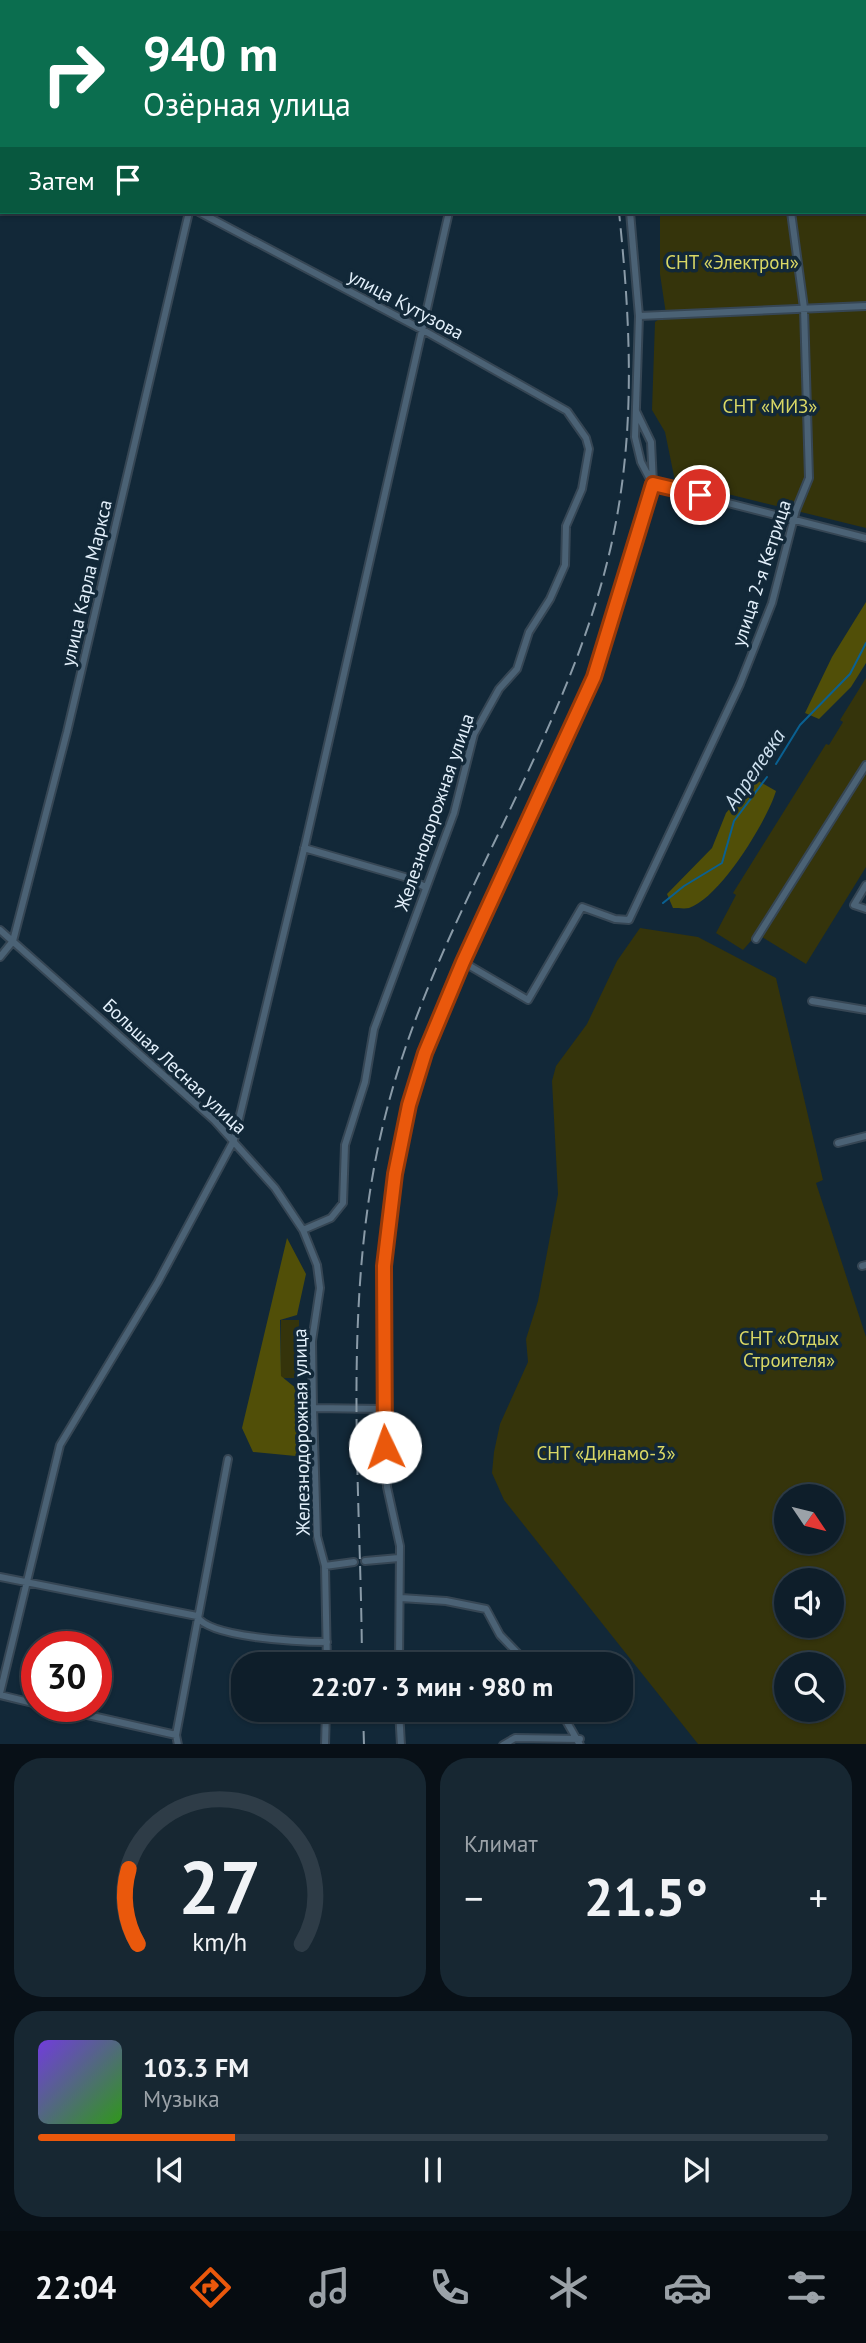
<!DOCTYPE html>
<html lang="ru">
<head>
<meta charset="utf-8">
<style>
	body { margin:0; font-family:"PT Sans",sans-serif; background:#172732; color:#f1f3f6; height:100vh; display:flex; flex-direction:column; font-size:26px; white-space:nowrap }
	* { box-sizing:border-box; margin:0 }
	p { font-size:23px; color:#9ba2a8 }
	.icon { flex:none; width:38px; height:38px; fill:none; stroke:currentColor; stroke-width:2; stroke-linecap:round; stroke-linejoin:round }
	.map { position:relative; height:1744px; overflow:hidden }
	.drawer { display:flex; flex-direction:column; gap:14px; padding:14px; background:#081017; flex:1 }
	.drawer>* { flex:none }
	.banner { position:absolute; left:0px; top:0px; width:866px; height:214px; box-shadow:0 2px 5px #0004,0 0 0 2px #2e3c47; background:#0b6e4f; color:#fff; overflow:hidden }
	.needle { width:46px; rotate:125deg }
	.buttons { position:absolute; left:774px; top:1484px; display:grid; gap:14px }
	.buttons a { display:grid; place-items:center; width:70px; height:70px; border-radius:50%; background:#0e1e2a; box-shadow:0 2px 5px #0004,0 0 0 2px #2e3c47; font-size:35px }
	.speed { position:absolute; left:21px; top:1631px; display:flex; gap:14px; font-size:35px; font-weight:700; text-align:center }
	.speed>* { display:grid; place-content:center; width:91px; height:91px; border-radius:50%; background:#0e1e2a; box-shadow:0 2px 5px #0004,0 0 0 2px #2e3c47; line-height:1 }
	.speed .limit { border:10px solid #d22; background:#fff; color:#111 }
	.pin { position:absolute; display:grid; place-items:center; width:60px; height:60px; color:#fff; margin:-30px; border:4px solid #fff; border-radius:50%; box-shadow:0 2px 7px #0007 }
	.me { position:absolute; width:77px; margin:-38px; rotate:357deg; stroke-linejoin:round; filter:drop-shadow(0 0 5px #0008) }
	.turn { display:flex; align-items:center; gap:24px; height:147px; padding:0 28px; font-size:32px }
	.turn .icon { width:91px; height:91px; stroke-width:2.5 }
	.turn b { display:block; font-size:49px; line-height:60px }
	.then { display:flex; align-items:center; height:66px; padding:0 28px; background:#0003; gap:14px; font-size:26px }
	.big { font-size:52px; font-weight:600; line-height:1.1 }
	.drawer .widget { flex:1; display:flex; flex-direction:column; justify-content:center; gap:10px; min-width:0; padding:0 24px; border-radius:28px; background:#172732 }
	.drawer .dial { align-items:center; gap:0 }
	.dial svg { height:182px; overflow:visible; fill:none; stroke:#2e3c47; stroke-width:7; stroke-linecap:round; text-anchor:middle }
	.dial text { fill:#f1f3f6; stroke:none }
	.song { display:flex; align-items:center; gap:21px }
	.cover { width:84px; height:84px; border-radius:10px; background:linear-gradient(135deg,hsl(260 70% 55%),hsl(110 70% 35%)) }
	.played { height:7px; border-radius:4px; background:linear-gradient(90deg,#ea580c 25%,#2e3c47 25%) }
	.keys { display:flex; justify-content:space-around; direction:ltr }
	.heat { display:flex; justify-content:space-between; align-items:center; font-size:38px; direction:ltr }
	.drawer .tiles { flex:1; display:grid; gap:14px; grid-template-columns:1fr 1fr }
	.widget:last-child { grid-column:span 2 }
	.trip { position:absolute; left:231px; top:1652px; width:402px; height:70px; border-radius:28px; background:#0e1e2a; box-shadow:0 2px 5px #0004,0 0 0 2px #2e3c47; font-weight:600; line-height:70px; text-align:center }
	.menu { display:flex; height:112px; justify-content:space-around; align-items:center; background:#060c11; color:#9ba2a8 }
	.menu .icon { width:49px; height:49px }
	.menu .active { color:#ea580c }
	.menu b { font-size:32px; color:#f1f3f6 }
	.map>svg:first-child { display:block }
	.green { fill:#35340b; fill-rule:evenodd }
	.forest { fill:#514f08 }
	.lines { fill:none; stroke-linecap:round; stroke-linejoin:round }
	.stream { stroke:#0a6091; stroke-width:2 }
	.street-casing { stroke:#364654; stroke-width:10 }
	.street { stroke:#4b6275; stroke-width:6 }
	.rail { stroke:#8a9ba8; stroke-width:2; stroke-dasharray:14 7; stroke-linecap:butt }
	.route-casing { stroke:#983908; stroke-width:18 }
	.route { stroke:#ea580c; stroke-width:12 }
	.labels { text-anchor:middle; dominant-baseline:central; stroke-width:7; stroke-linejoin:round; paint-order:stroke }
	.park-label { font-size:19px; fill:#dad865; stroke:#122838 }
	.street-label { font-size:19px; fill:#e3f0fb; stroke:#122838 }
	.water-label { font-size:21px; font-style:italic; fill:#cfe1f0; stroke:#122838 }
</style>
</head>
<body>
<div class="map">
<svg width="866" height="1745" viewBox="0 0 866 1745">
	<rect width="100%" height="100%" fill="#122838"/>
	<path class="green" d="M655 0H866V528L675 481 665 432 652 410 655 322 666 314 660 274V212H864V2Z
		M866 678V867L806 964 757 934 743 950 716 933 736 895 733 893 826 744 829 745 843 722 840 720Z
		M640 928 698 937 776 978 823 1180 816 1183 866 1337V1744H698L504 1500 492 1473 494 1452 500 1424 528 1362 526 1339 538 1301 558 1194 552 1081 556 1066 587 1024 617 961ZM831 1496V1542H786V1496ZM831 1580V1626H786V1580ZM831 1664V1710H786V1664Z
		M281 1320H299V1378H281Z"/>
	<path class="forest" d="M866 602V663L851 687 819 719 805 713 832 657Z
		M755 779 776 791C767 821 720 898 689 908 685 909 677 908 673 908L667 894 712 848 726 813Z
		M287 1238 306 1274 297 1315 280 1320 281 1376 303 1394 306 1457 253 1452 242 1428Z"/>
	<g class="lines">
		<path class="stream" d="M776 764 800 725 850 674 866 643
			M663 903 684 886 722 863 734 821 767 777"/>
		<g class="street-casing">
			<path id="street" d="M237 0 245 2
				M790 0V2
				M496 2 497 0
				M616 2V0
				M864 54H866
				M0 109H2
				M199 212 423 330 567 411 586 438 589 449 582 489 566 526 565 565 550 599 529 632 517 669 499 689 474 734 454 813 374 1029 365 1082 345 1145 343 1203 331 1218 303 1230
				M630 212 639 316 635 437 641 462 652 483
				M639 316 866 306
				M653 484 866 538
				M304 848 408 878 425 887
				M866 885 854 905 866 909
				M0 930 214 1120 275 1188 303 1230 317 1265 320 1288 312 1341 313 1408 317 1536 325 1566 327 1664
				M756 939 866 765
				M0 957 13 941 67 732 189 212
				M463 962 528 1000 582 907 615 919 629 920 740 684 772 603 796 510 809 478 804 308 791 212
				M812 1001 866 1010
				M838 1143 866 1136
				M862 1266 866 1265
				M313 1408 383 1409
				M365 1561 399 1558
				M325 1566 354 1562
				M0 1577 197 1616C208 1638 302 1642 327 1642
				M401 1598 446 1601 486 1609 500 1635 528 1664
				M399 1664 400 1546 387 1487 383 1409 384 1266 395 1174 409 1105 425 1053 482 919 594 677 653 484 651 442 636 411
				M0 1693 60 1445 158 1282 234 1140 306 841 449 212
				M0 1695 37 1704
				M48 1706 176 1735
				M399 1710 401 1745
				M560 1710 580 1745
				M178 1745 176 1735 228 1459
				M325 1745 326 1710
				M503 1745 515 1738 580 1739"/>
		</g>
		<use href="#street" class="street"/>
		<path class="rail" d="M602 2V0
			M362 1664C361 1480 340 1289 387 1109 435 923 552 763 603 578 637 455 632 337 619 212
			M363 1710 364 1745"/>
	</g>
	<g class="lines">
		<g class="route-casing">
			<path id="route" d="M385 1447 384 1266 395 1174 409 1105 425 1053 463 962 594 677 653 484 700 495"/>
		</g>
		<use href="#route" class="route"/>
	</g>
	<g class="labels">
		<g class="park-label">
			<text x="732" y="262">СНТ «Электрон»</text>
			<text x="770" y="406">СНТ «МИЗ»</text>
			<text x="789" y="1338">СНТ «Отдых<tspan x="789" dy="22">Строителя»</tspan></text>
			<text x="606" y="1453">СНТ «Динамо-3»</text>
		</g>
		<g class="street-label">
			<text transform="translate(406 304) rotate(28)">улица Кутузова</text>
			<text transform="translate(761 573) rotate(-72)">улица 2-я Кетрица</text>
			<text transform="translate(86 583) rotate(-77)">улица Карла Маркса</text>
			<text transform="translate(434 812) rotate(-71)">Железнодорожная улица</text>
			<text transform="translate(175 1066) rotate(43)">Большая Лесная улица</text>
			<text transform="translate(301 1432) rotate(-91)">Железнодорожная улица</text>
		</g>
		<g class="water-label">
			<text transform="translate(754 769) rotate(-56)">Апрелевка</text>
		</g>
	</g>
</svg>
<div class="buttons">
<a><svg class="needle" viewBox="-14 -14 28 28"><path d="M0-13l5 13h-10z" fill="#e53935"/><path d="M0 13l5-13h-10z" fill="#9ba2a8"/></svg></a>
<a><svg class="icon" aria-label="sound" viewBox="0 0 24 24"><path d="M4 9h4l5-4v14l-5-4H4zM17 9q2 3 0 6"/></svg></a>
<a><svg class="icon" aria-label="search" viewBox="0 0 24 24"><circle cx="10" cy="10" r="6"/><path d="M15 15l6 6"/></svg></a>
</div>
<div class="speed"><div class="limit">30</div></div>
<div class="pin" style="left:700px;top:495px;background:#d93025"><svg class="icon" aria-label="arrive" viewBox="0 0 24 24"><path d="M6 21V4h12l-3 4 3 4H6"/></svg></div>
<svg class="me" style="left:385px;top:1447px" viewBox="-20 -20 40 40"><circle r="19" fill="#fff"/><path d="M0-13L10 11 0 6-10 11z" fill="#ea580c"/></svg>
<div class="trip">22:07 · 3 мин · 980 m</div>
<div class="banner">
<div class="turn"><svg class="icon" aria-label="right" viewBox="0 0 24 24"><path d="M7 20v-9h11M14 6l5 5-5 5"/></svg><div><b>940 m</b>Озёрная улица</div></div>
<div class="then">Затем<svg class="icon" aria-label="arrive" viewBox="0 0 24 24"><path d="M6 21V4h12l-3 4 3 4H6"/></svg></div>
</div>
</div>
<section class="drawer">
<div class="tiles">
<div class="widget dial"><svg viewBox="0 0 100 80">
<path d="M14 69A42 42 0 1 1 86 69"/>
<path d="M14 69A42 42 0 0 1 10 36" stroke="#ea580c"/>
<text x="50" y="56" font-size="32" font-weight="700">27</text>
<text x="50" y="72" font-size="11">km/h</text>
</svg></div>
<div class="widget"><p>Климат</p>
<div class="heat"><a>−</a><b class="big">21.5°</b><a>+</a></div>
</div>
<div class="widget">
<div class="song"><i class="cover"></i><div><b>103.3 FM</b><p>Музыка</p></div></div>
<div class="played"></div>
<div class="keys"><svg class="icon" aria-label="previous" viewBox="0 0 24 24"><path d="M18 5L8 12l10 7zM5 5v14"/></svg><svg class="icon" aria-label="pause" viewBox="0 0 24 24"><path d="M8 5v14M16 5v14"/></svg><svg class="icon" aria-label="next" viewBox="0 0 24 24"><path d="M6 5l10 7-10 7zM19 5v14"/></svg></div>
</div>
</div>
</section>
<nav class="menu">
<b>22:04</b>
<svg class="icon active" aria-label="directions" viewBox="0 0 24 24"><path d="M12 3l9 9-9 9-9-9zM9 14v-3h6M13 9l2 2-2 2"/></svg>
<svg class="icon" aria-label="music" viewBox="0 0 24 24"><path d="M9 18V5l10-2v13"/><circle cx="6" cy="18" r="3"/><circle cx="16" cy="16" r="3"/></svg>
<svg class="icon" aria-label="phone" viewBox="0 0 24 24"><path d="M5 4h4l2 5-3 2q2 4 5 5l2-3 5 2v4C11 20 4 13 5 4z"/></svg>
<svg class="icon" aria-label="climate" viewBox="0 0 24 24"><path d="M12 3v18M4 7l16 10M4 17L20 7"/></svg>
<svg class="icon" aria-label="car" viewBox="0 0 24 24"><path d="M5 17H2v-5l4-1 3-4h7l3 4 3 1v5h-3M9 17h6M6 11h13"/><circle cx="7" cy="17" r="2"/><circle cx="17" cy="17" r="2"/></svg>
<svg class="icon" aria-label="filters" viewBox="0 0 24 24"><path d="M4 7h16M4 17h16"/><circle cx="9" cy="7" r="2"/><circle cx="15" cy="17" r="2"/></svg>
</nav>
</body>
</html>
